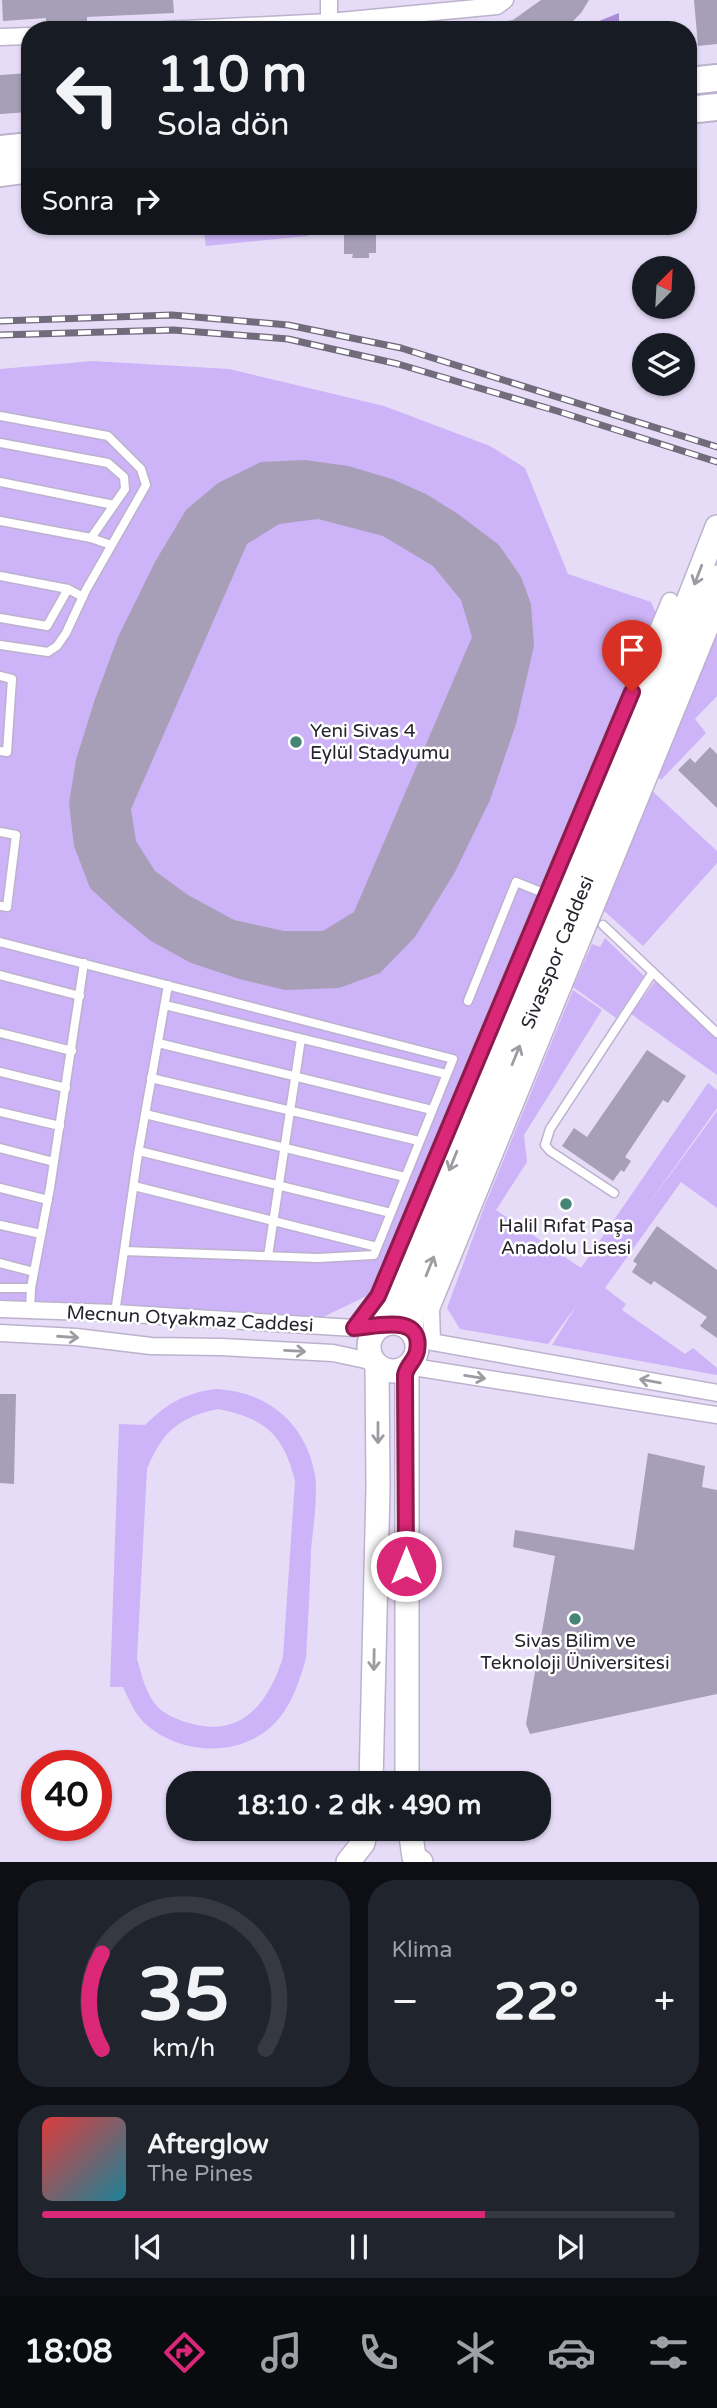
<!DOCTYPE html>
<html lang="tr">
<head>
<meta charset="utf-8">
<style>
	body { margin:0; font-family:"Varela Round",sans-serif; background:#20242c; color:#f1f3f6; height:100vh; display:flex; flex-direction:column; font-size:26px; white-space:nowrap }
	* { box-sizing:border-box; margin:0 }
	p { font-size:23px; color:#9ea1a6 }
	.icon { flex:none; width:38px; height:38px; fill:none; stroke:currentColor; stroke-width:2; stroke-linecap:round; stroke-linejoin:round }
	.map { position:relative; height:1862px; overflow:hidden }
	.panel { display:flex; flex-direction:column; gap:18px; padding:18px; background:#0d0f14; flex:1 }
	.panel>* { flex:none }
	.guide { position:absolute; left:21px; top:21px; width:676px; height:214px; border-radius:28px; box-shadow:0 2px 5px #0004; background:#171b24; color:#f1f3f6; overflow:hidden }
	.needle { width:46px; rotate:24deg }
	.tools { position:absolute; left:632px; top:256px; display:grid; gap:14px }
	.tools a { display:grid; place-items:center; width:63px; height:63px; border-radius:50%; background:#171b24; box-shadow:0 2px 5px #0004; font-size:35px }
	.speed { position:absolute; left:21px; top:1750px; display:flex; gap:14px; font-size:35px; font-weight:700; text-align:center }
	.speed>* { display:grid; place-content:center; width:91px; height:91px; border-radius:50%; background:#171b24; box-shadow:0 2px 5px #0004; line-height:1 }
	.speed .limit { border:10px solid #d22; background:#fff; color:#111 }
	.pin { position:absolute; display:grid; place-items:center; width:60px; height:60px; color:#fff; margin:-72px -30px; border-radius:50% 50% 50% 0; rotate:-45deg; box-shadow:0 0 7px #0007 }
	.pin .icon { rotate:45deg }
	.me { position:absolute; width:77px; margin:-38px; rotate:0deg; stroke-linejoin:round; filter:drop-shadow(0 0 5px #0008) }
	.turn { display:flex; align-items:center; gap:24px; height:147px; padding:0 21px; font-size:32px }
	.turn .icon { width:91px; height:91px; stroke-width:2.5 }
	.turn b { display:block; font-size:49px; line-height:60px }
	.then { display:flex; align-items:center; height:66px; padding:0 21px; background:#0003; gap:14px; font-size:26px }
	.big { font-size:52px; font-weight:800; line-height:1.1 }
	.panel .card { flex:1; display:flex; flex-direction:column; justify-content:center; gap:10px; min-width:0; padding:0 24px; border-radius:28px; background:#20242c }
	.panel .dial { align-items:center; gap:0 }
	.dial svg { height:182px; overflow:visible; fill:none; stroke:#363941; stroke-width:7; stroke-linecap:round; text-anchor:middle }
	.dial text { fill:#f1f3f6; stroke:none }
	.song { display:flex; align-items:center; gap:21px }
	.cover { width:84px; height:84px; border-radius:10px; background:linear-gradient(135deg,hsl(0 70% 55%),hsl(190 70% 35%)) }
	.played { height:7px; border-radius:4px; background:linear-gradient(90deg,#db2777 70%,#363941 70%) }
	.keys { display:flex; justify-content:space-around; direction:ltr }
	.heat { display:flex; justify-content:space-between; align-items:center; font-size:38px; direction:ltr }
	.panel .tiles { flex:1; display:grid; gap:18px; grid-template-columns:1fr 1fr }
	.card:last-child { grid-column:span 2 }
	.trip { position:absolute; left:166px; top:1771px; width:385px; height:70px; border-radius:28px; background:#171b24; box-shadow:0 2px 5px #0004; font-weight:800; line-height:70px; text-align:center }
	.dock { display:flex; height:112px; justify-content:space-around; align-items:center; background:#090b0e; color:#9ea1a6 }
	.dock .icon { width:49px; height:49px }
	.dock .current { color:#db2777 }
	.dock b { font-size:32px; color:#f1f3f6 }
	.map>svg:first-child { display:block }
	.green { fill:#cdb3f7; fill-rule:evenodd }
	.forest { fill:#aa8bd8 }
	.building { fill:#a79eb7; fill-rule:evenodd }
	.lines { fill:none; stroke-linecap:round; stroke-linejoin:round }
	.lane-casing { stroke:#bcb2cd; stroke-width:11 }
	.street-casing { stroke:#bcb2cd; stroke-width:19 }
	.secondary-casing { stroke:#bcb2cd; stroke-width:26 }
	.primary-casing { stroke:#bcb2cd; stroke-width:30 }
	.lane { stroke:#fff; stroke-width:8 }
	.street { stroke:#fff; stroke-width:16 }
	.secondary { stroke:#fff; stroke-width:23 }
	.primary { stroke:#fff; stroke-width:26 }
	.rail-casing { stroke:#716b7c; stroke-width:7 }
	.rail { stroke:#fff; stroke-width:4.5; stroke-dasharray:13; stroke-linecap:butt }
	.oneway { stroke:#9e9ca1 }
	.route-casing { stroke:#8e194d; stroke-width:18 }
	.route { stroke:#db2777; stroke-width:12 }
	.poi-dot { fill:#448575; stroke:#fff; stroke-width:2.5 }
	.labels { text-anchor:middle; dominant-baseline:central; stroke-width:5; stroke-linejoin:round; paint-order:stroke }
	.poi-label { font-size:19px; fill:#27242e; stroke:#fff }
	.street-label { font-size:19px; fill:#27242e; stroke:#fff }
</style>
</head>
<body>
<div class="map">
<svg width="717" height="1862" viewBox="0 0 717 1862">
	<rect width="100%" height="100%" fill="#e6dcf7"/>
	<path class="green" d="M203 226H307L308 236 206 246Z
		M93 361 229 369 384 406 490 446 525 468 568 574 651 602 658 618 379 1290 321 1318 0 1302V369Z
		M717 618V696L695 719 706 733 661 780 655 773Z
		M650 789 717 851V863L643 946 601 908Z
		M605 938 644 976 616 1018 573 987 592 944 600 947Z
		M656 980 717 1038V1075L631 1014Z
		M573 990 602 1010 524 1135 527 1162 496 1210 581 1268 708 1083 717 1090V1108L642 1213 717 1111V1208L681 1182 605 1288 626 1304 622 1310 685 1354 693 1348 717 1368V1375L552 1345 577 1305 548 1344 460 1329 447 1308 485 1205Z
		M215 1389C267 1391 306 1423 315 1475 318 1497 313 1528 311 1550 310 1586 308 1622 306 1658 300 1680 291 1708 273 1725 240 1757 184 1755 149 1727 136 1717 130 1702 123 1687H110L119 1424 145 1425C168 1403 183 1394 215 1389ZM218 1409C265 1418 284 1435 295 1481L283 1657C269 1702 242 1739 189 1723 178 1720 163 1714 156 1705 145 1692 142 1675 137 1659L147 1469C162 1432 179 1417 218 1409Z"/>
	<path class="forest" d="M619 13V30H586L594 23Z"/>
	<path class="building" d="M2 0H173L174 13 87 17V27H46V18L3 21Z
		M541 0H589L581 13 564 30H489L488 24 513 20Z
		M694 0H717V44L698 46Z
		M30 73V112L0 114V75Z
		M344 226H376V253H369V258H352L353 254H344Z
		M305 460 348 466 392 479 426 494 458 514 499 545 521 577 531 604 534 646 516 724 490 800 455 872 415 937 380 973 339 988 285 990 239 979 191 963 151 941 118 914 90 888 74 846 69 803 76 760 95 699 118 637 155 562 186 510 218 483 261 462ZM318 519 383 536 433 566 461 600 472 637 354 912 323 931H284L234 920 188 895 155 871 136 841 131 809 247 544 279 524Z
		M710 747 717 754V808L678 770 690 758 695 763Z
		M647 1050 686 1076 668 1103 663 1100 625 1157 631 1161 624 1172 621 1170 613 1181 562 1146 574 1128 587 1137Z
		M657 1226 717 1270V1338L700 1326 707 1317 654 1281 651 1285 632 1272 637 1264 633 1261Z
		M0 1394H16L14 1484 0 1483Z
		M648 1453 705 1466 702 1487 717 1490V1694L530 1734 526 1724 555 1556 513 1547 515 1530 634 1550Z"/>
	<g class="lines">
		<g class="lane-casing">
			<path id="lane" d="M0 416 108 436 141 469 146 485 86 590 66 633 57 646 48 652 0 645
				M0 443 108 463 124 477 125 489 91 538
				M0 482 114 505
				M0 521 91 538 111 545
				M0 576 68 589 83 597
				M0 618 47 626 68 589
				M0 676 12 679 7 752 0 751
				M0 832 16 835 7 907 0 906
				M603 925 717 1033
				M0 942 453 1059 374 1255 318 1258 124 1251
				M0 975 80 996
				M468 1001 516 882 546 894
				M165 1005 446 1074
				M0 1033 72 1051
				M158 1043 432 1110
				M0 1072 66 1088
				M151 1078 419 1141
				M0 1112 60 1126
				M145 1114 405 1177
				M0 1148 54 1162
				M139 1151 391 1213
				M134 1186 377 1247
				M0 1188 48 1200
				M614 1193 550 1151 545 1145 550 1129 653 972
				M0 1225 41 1234
				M268 1256 301 1039
				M0 1263 34 1272
				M0 1288H31
				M30 1310 31 1288 50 1188 84 963
				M115 1313 138 1154 168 985"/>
		</g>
		<g class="street-casing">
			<path id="street" d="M164 30 329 22 497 6 505 0
				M329 30V0
				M0 37 30 36
				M0 1309 115 1313 354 1328 380 1327
				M354 1328 378 1296 670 601
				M0 1333 76 1337 151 1346 221 1347 333 1353 375 1362
				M424 1338 432 1342 717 1393
				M432 1342 431 1309 717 611
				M407 1366 717 1415"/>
		</g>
		<g class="secondary-casing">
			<g id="secondary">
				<circle cx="393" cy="1347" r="24"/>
				<path d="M381 1326 395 1300 412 1261 564 889 679 624 717 527"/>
				<path id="s1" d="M411 1330 413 1309 580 897 717 577"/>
				<path d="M407 1367V1783"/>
				<path d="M371 1783 378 1488 377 1365"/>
				<path d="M410 1829 414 1857 421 1862"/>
				<path d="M348 1862 363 1843 366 1829"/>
			</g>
		</g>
		<g class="primary-casing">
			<path id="primary" d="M688 81 717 78
				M688 110 717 107
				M0 149 30 146
				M0 173 30 169"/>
		</g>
		<use href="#lane" class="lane"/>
		<use href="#street" class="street"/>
		<use href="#secondary" class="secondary"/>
		<use href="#primary" class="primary"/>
		<g class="rail-casing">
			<path id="rail" d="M0 321 172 315 288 325 401 348 717 447
				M0 335 173 330 288 339 398 364 557 411 717 462"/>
		</g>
		<use href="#rail" class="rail"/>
	</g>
	<defs><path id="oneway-shaft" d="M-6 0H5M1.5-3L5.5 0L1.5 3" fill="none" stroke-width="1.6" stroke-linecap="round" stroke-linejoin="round" transform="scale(1.75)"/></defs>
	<g class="oneway">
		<use href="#oneway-shaft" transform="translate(698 575) rotate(111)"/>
		<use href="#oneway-shaft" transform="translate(516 1055) rotate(-68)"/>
		<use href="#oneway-shaft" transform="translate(453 1161) rotate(112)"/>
		<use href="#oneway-shaft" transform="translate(430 1266) rotate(-68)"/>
		<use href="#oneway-shaft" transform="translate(68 1337) rotate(4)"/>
		<use href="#oneway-shaft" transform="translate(295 1351) rotate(3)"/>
		<use href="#oneway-shaft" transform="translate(475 1377) rotate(9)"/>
		<use href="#oneway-shaft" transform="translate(650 1381) rotate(-170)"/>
		<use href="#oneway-shaft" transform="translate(378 1433) rotate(90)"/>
		<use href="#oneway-shaft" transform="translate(374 1660) rotate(91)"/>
	</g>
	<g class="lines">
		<g class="route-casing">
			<path id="route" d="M406 1566 405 1375C407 1365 415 1361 417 1351 424 1312 374 1327 354 1328L378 1296 632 692"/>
		</g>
		<use href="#route" class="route"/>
	</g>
	<g class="poi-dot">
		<circle cx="296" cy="742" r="7"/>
		<circle cx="566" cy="1204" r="7"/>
		<circle cx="575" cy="1619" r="7"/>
	</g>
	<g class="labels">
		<g class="poi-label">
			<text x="310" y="731" text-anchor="start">Yeni Sivas 4<tspan x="310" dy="22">Eylül Stadyumu</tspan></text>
			<text x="566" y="1226">Halil Rıfat Paşa<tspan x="566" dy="22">Anadolu Lisesi</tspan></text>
			<text x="575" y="1641">Sivas Bilim ve<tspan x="575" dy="22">Teknoloji Üniversitesi</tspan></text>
		</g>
		<g class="street-label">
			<text stroke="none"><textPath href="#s1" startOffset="406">Sivasspor Caddesi</textPath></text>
			<text transform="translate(190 1319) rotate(3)">Mecnun Otyakmaz Caddesi</text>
		</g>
	</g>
</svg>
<div class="tools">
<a><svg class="needle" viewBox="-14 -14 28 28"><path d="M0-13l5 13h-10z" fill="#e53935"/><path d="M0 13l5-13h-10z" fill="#9ea1a6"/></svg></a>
<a><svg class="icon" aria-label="layers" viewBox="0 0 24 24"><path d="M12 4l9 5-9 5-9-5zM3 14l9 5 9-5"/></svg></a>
</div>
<div class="speed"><div class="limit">40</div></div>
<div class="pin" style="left:632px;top:692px;background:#d93025"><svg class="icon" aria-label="arrive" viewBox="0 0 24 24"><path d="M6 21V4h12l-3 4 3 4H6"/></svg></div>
<svg class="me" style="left:406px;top:1566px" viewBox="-20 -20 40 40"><circle r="17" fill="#db2777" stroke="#fff" stroke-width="3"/><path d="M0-11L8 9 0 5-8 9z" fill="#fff"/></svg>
<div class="trip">18:10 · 2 dk · 490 m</div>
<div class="guide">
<div class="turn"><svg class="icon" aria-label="left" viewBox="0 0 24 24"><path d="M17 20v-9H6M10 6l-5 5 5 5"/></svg><div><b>110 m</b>Sola dön</div></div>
<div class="then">Sonra<svg class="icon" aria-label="right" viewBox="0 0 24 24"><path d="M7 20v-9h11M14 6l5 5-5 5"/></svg></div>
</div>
</div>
<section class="panel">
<div class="tiles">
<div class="card dial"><svg viewBox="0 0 100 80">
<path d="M14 69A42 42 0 1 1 86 69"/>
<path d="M14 69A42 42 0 0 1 14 27" stroke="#db2777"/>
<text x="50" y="56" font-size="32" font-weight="700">35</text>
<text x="50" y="72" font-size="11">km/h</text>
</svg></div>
<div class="card"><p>Klima</p>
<div class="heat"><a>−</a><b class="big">22°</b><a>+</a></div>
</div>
<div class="card">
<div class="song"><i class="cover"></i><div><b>Afterglow</b><p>The Pines</p></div></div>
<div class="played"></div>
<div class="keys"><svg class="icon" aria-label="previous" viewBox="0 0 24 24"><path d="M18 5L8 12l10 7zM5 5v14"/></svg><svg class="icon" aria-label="pause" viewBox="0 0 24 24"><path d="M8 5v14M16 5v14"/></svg><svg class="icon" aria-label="next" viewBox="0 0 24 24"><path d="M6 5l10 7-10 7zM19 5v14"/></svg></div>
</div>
</div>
</section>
<nav class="dock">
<b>18:08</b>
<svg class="icon current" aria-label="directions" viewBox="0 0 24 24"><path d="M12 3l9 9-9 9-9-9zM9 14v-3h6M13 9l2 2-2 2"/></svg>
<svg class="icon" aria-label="music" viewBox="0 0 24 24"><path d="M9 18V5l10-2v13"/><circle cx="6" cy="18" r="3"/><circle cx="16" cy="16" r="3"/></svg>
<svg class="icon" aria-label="phone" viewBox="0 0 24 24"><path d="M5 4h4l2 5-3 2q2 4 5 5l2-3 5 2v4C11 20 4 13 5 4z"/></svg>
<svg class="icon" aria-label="climate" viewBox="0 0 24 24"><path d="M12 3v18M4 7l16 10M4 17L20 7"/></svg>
<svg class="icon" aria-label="car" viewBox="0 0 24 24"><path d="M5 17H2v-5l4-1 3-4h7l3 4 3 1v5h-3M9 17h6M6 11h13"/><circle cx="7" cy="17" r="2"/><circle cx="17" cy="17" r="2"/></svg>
<svg class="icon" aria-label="filters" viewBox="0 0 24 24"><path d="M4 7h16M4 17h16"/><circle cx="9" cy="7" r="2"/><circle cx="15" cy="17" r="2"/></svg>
</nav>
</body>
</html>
